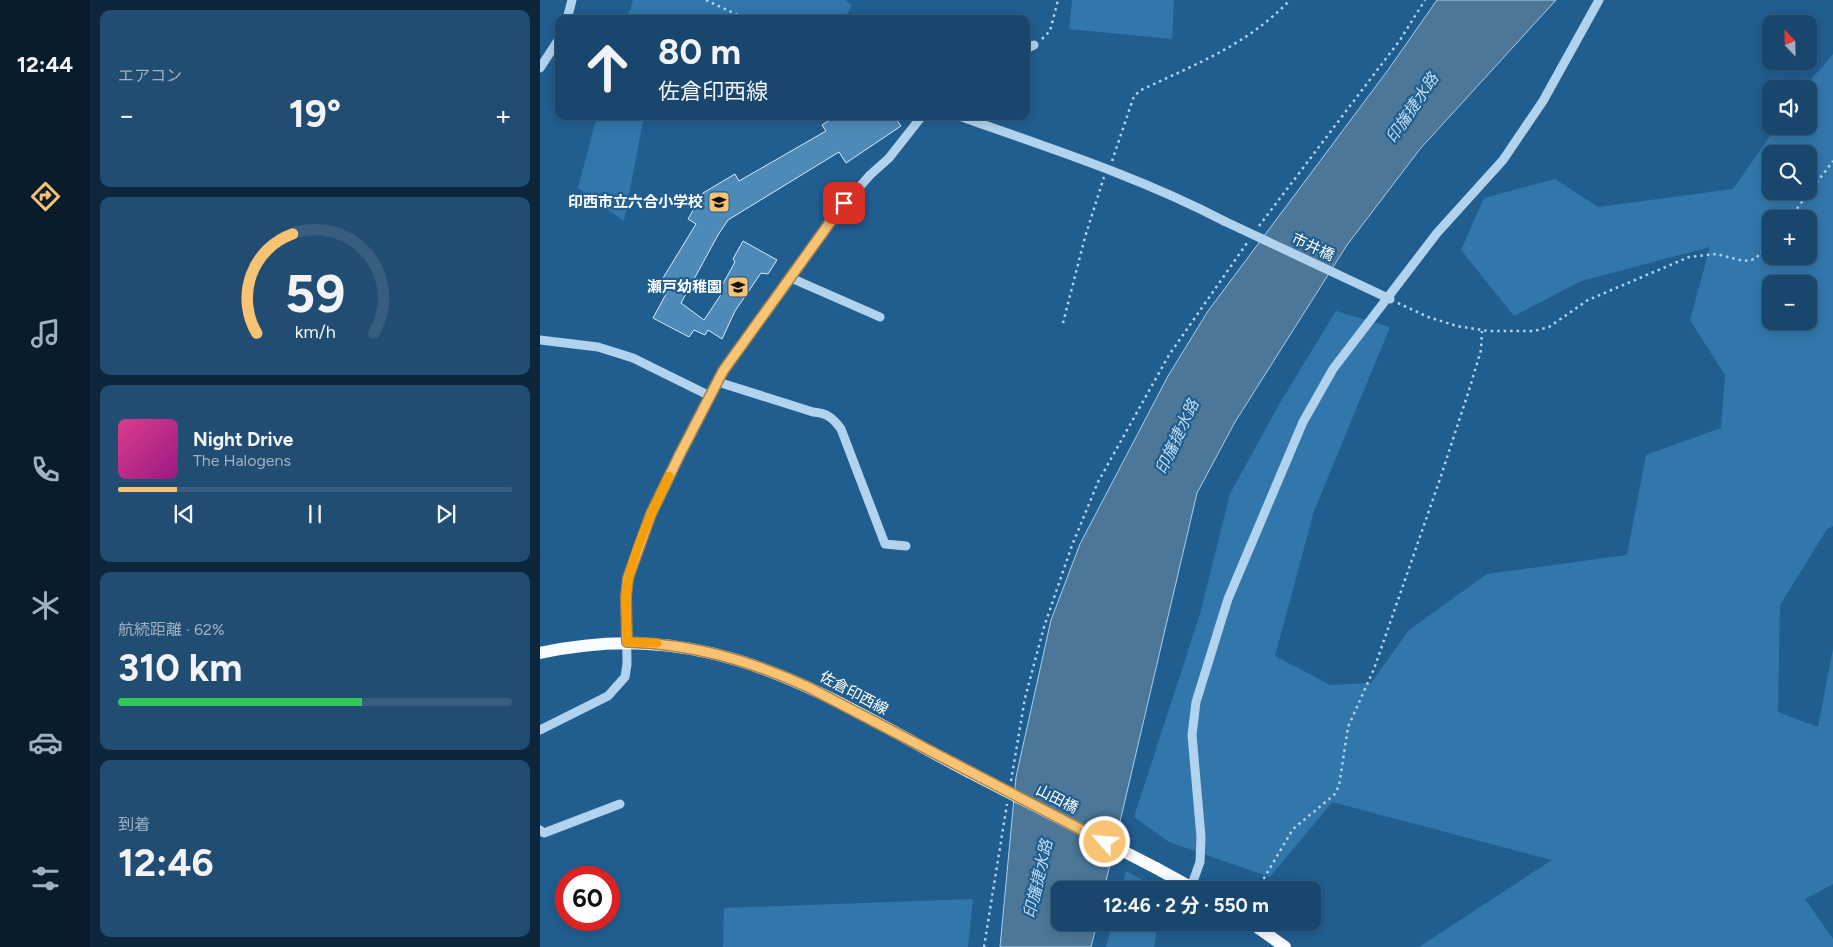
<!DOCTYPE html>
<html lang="ja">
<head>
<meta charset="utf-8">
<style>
	body { margin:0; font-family:Figtree,"Noto Sans JP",sans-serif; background:#224d72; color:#f1f3f6; height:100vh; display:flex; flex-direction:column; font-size:19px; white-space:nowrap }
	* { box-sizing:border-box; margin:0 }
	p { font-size:16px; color:#9fb1c2 }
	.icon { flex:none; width:28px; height:28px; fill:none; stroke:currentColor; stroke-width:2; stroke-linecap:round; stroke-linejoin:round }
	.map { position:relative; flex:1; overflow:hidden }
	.sheet { display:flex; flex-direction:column; gap:10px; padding:10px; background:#0e263b; width:450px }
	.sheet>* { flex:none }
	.banner { position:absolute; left:15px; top:15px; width:475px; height:105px; border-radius:10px; box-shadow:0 2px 12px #0003,0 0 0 1px #375e7f; background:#19466c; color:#f1f3f6; overflow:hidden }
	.needle { width:32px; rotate:338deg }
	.buttons { position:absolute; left:1222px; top:15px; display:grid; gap:10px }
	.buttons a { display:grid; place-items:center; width:55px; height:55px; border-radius:10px; background:#19466c; box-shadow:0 2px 12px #0003,0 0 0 1px #375e7f; font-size:25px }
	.speed { position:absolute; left:15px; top:866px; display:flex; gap:10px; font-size:25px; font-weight:700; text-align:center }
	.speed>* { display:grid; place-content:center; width:65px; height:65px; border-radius:50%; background:#19466c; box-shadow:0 2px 12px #0003,0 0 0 1px #375e7f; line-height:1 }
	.speed .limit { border:8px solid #d22; background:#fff; color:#111 }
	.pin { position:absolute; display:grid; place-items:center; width:42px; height:42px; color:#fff; margin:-21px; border-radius:10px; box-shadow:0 2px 8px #0006 }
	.me { position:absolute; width:55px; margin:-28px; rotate:297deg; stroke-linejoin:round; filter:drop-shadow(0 0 4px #0008) }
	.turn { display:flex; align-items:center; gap:18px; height:105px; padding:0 20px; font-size:22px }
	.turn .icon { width:65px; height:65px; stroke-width:2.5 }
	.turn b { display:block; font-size:35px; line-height:42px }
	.big { font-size:38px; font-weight:700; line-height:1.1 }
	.sheet .widget { flex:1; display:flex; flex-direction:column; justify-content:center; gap:8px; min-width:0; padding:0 18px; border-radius:10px; background:#224d72 }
	.sheet .dial { align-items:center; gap:0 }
	.dial svg { height:130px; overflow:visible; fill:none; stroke:#375e7f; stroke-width:7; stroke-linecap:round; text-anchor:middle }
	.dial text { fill:#f1f3f6; stroke:none }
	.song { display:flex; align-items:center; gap:15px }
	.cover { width:60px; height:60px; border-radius:8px; background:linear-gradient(135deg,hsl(330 70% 55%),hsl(310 70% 35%)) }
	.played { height:5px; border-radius:2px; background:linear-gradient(90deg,#f9c374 15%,#375e7f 15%) }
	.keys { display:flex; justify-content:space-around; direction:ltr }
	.heat { display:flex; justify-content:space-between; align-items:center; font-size:28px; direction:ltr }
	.charge { height:8px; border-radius:4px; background:linear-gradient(90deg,#34c759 62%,#375e7f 0) }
	.trip { position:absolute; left:511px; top:881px; width:270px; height:50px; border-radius:10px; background:#19466c; box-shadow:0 2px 12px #0003,0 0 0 1px #375e7f; font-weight:700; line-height:50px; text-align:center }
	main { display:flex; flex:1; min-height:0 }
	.menu { display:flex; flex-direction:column; width:90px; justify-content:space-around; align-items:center; background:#0a1c2b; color:#9fb1c2 }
	.menu .icon { width:35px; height:35px }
	.menu .active { color:#f9c374 }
	.menu b { font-size:22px; color:#f1f3f6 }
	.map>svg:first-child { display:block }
	.green { fill:#3277ab; fill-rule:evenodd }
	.water { fill:#4c7799; stroke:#a6cfee }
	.building { fill:#4e8ab8; stroke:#d7eaf9 }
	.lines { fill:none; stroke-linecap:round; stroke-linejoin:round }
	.path { stroke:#b2d3ed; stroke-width:2.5; stroke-dasharray:2.5 4; stroke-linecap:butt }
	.minor { stroke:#b2d3ed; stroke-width:9 }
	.major { stroke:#f8fbff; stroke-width:12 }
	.minor-bridge { stroke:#b2d3ed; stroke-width:9 }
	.major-bridge { stroke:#f8fbff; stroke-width:12 }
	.route-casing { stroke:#a27f4b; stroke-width:12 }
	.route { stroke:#f9c374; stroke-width:9 }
	.slow { stroke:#f59e0b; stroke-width:9 }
	.labels { text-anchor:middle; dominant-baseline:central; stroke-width:4.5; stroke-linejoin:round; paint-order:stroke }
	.poi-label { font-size:15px; font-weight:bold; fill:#fff; stroke:#215e90; text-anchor:end }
	.street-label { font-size:15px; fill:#fff; stroke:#215e90 }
	.water-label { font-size:16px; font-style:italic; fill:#bedcf3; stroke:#215e90 }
</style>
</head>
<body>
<main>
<nav class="menu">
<b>12:44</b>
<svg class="icon active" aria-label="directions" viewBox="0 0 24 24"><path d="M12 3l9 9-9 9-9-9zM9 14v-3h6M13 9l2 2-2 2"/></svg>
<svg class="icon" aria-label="music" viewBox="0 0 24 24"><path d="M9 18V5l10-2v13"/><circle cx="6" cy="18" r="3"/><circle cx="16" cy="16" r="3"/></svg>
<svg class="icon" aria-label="phone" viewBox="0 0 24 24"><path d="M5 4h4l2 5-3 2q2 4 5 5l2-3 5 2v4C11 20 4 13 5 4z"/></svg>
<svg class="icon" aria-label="climate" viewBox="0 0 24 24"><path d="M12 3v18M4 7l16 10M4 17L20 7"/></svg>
<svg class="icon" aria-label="car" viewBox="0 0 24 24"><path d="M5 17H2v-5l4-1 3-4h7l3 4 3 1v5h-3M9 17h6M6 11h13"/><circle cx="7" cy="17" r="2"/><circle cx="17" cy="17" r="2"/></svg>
<svg class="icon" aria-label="filters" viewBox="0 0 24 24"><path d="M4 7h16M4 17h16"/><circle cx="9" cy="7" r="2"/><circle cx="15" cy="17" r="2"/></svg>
</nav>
<section class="sheet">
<div class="widget"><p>エアコン</p>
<div class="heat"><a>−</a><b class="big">19°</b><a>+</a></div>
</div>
<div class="widget dial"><svg viewBox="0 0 100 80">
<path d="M14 69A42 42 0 1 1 86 69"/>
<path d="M14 69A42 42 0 0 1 36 8" stroke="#f9c374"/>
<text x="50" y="56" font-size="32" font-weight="700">59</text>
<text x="50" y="72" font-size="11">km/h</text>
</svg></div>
<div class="widget">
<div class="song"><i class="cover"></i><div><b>Night Drive</b><p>The Halogens</p></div></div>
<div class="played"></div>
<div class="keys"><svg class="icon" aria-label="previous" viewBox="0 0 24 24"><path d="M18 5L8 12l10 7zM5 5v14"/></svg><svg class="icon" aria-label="pause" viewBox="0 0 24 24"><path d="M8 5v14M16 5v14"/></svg><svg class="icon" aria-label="next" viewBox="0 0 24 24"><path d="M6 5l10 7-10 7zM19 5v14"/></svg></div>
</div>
<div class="widget"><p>航続距離 · 62%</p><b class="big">310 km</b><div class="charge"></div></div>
<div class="widget"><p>到着</p><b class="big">12:46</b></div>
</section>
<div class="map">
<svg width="1293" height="947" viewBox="0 0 1293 947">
	<rect width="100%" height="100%" fill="#215e90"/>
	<path class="green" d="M93 0H305L312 5 304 19H87Z
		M532 0H634L632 39 529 29Z
		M1293 54V526L1287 529 1240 605 1238 712 1278 727 1293 649V884L1265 899 1293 939V947H879L1012 860 792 802 730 877 629 842 594 817 660 614 690 494 740 403 796 311 850 327 774 511 735 656 790 685 831 683 869 630 947 574 1087 555 1106 455 1181 428 1185 375 1150 320 1170 247 1041 281 974 316 921 250 944 198 1015 179 1058 207 1193 189 1237 126H1269V89H1263ZM1231 154H1269V191H1231ZM1231 219H1269V256H1231ZM1231 284H1269V321H1231Z
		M57 116H104L84 221 38 188Z
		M586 871 622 890H581Z
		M433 899 428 947H183L184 908Z
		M573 922 618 923 614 947H566Z"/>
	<path class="water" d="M897 0H1016L880 149 807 245 695 422 657 493 564 890H520V922L557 923 551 947H460L476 777 511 620 540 544 628 376 668 311 848 70Z"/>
	<path class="building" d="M296 116H354L361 126 306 163 299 152 188 220 178 235 141 303 164 320 182 293 179 291 195 262 193 259 203 241 237 260 228 274 221 273 195 311 182 339 168 330 165 335 154 330 149 337 113 318 132 283 123 278 156 224 148 219 163 193 195 174 199 181 286 131 282 125Z"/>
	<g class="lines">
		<path class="path" d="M166 0 206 19
			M502 39 510 31 518 0
			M572 161 594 96 601 90C656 64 707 45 750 0
			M1249 219 1293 161
			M719 226 860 40 885 0
			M858 303 888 317 917 326 948 331H994L1009 327 1048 300 1149 257 1176 254 1204 261 1215 259 1231 242
			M523 323 545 237 564 177
			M471 781 485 698 504 627 531 548 558 482 629 355 707 243
			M717 890 753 829 794 795 799 786 808 727 834 669 900 479 930 387 941 350 942 331
			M444 947 467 804"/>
		<path class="minor" d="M27 19 32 0
			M486 49 494 45
			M0 68 19 39
			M419 116C509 148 600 177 684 221
			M251 278 340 317
			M0 340 58 347 93 358 170 396
			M178 382 273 412C287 413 293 418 301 429L345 544 366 546
			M0 730 68 696 85 677 87 664 86 597 88 577 111 514 170 396 183 371 251 278 288 223 330 175 349 158 382 116
			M0 830 4 833 80 804
			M651 887 660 862 661 837 652 735 656 702 688 599 763 422 793 369 897 233 963 160 1003 101 1059 0"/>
		<path class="major" d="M0 653C175 615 282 695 429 772
			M616 868 656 890
			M710 922 745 947"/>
		<path class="minor-bridge" d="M684 221 850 299"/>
		<path class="major-bridge" d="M429 772 616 868"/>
	</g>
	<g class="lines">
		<g class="route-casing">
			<path id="route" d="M304 203 183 371 140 454 111 514 88 578 86 597 87 642C152 644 209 660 268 687L565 842"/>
		</g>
		<use href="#route" class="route"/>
		<path class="slow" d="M117 643 87 642C87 621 84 598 89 577 97 542 114 508 129 476"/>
	</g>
	<defs>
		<g id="school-square" transform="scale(1.125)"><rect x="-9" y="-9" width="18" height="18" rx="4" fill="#f9c374" stroke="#215e90"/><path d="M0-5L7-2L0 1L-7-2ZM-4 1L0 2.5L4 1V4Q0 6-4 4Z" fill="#111"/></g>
	</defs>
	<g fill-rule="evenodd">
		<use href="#school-square" x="179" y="202"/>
		<use href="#school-square" x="198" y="287"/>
	</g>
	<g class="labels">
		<g class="poi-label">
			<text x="163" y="202">印西市立六合小学校</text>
			<text x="182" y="287">瀬戸幼稚園</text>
		</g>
		<g class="street-label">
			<text transform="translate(773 247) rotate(25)">市井橋</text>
			<text transform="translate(314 693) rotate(28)">佐倉印西線</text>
			<text transform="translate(517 799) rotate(27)">山田橋</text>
		</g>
		<g class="water-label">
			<text transform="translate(872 108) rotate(-56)">印旛捷水路</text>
			<text transform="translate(637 437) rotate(-65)">印旛捷水路</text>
			<text transform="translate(498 879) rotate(-77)">印旛捷水路</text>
		</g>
	</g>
</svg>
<div class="buttons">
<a><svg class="needle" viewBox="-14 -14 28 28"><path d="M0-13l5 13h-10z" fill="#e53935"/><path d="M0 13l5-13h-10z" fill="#9fb1c2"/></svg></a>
<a><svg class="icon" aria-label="sound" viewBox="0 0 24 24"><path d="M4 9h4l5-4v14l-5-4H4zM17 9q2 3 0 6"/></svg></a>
<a><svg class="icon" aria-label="search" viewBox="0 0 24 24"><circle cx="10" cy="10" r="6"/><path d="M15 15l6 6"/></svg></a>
<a>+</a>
<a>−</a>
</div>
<div class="speed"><div class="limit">60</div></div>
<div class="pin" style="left:304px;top:203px;background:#d93025"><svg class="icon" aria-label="arrive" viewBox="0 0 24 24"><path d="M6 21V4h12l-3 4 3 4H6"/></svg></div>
<svg class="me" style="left:565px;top:842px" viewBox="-20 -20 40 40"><circle r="17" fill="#f9c374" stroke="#fff" stroke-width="3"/><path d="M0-11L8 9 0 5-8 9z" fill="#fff"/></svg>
<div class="trip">12:46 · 2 分 · 550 m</div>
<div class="banner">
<div class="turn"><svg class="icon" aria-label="ahead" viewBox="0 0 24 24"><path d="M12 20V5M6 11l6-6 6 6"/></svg><div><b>80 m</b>佐倉印西線</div></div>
</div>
</div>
</main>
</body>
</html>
